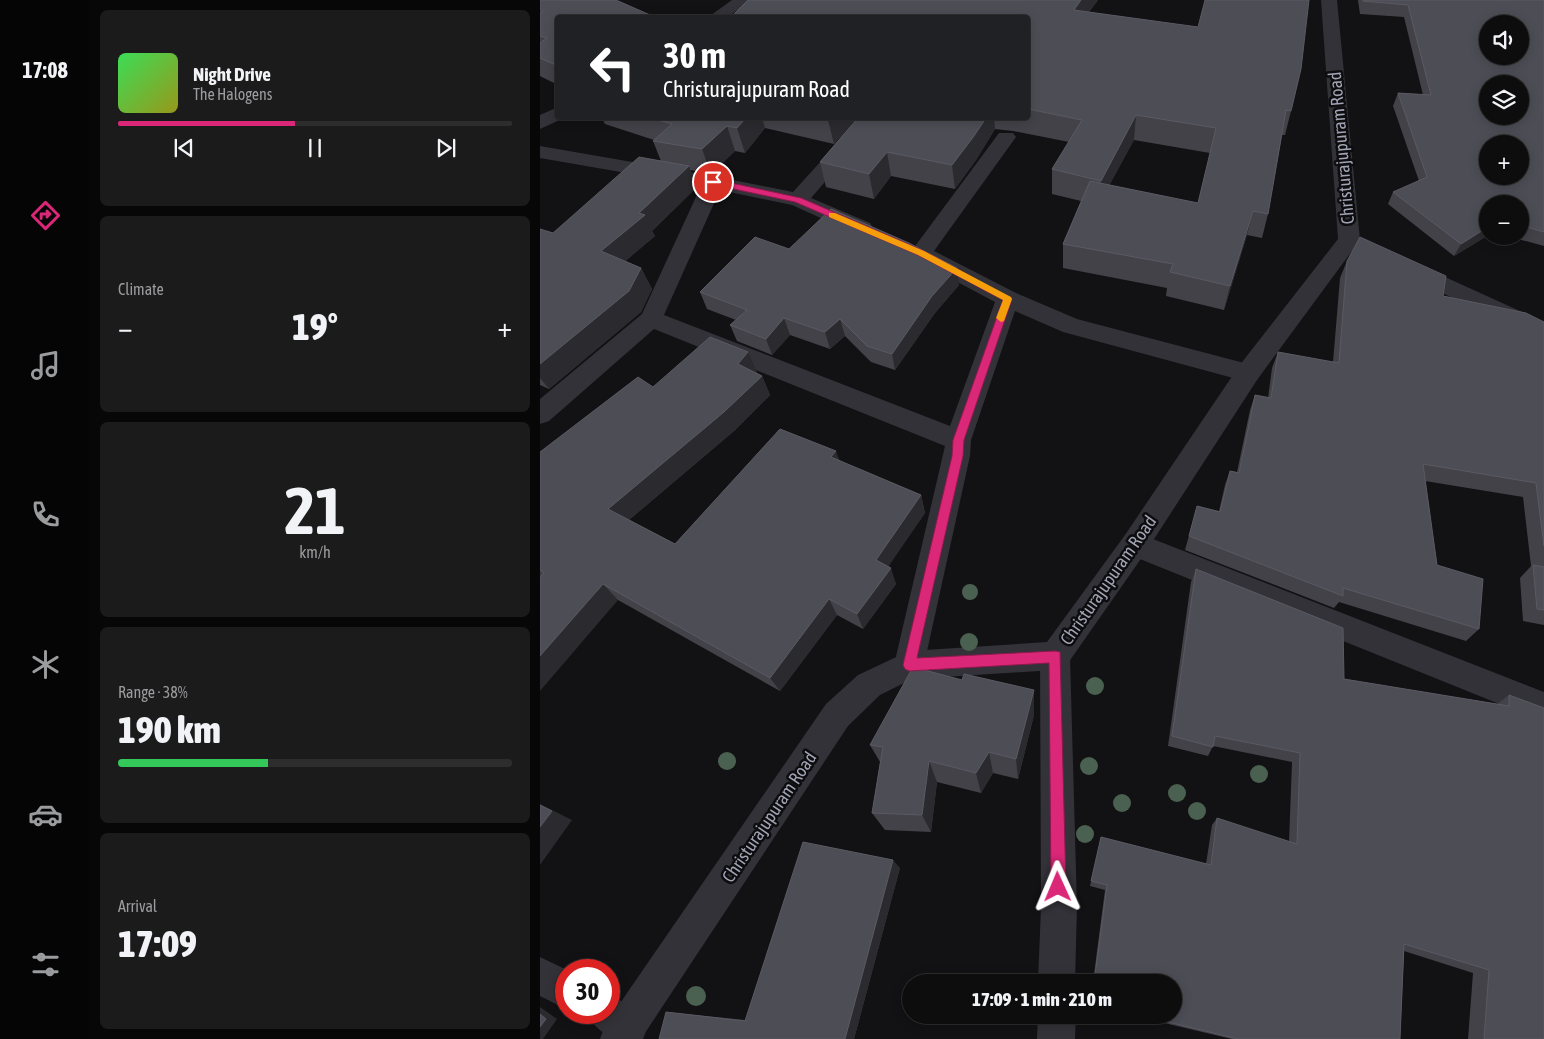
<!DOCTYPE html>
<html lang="en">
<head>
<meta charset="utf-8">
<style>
	body { margin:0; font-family:"Asap Condensed",sans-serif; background:#1c1b1c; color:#f1f3f6; height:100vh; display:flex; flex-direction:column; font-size:19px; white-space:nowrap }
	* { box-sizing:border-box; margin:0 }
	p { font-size:16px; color:#9b9c9e }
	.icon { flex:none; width:28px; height:28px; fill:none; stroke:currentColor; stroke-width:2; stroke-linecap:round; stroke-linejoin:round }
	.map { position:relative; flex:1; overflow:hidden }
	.drawer { display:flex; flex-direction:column; gap:10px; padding:10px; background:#080708; width:450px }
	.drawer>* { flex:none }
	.banner { position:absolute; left:15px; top:15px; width:475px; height:105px; border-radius:5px; box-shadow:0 2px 12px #0003,0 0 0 1px #2e2d2e; background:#202124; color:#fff; overflow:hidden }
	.buttons { position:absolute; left:939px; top:15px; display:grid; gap:10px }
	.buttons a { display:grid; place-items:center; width:50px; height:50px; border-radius:50%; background:#0e0d0e; box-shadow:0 2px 12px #0003,0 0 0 1px #2e2d2e; font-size:25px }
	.speed { position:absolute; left:15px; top:959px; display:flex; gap:10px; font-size:25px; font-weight:700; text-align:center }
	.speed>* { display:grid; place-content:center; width:65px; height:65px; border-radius:50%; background:#0e0d0e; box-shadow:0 2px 12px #0003,0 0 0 1px #2e2d2e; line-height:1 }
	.speed .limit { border:8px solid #d22; background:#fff; color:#111 }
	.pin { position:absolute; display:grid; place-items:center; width:42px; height:42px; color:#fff; margin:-21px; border:2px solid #fff; border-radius:50%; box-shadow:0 1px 5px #0007 }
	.me { position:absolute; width:55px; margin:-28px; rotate:359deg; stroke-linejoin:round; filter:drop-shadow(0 0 4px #0008) }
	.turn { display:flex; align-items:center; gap:18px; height:105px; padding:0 25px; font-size:22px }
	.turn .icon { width:65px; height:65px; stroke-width:2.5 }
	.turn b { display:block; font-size:35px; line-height:42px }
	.big { font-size:38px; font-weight:800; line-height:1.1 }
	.drawer .tile { flex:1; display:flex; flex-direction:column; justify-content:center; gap:8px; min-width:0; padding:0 18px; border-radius:8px; background:#1c1b1c }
	.drawer .dial { align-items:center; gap:0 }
	.dial b { font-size:65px; line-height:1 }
	.song { display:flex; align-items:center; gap:15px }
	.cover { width:60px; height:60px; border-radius:8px; background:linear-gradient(135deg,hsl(130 70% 55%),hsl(60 70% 35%)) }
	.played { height:5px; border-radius:2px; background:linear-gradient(90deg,#db2777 45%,#2e2d2e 45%) }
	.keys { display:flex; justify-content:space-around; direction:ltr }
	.heat { display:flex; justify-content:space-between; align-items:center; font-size:28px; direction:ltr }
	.charge { height:8px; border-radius:4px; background:linear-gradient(90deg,#34c759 38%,#2e2d2e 0) }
	.trip { position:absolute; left:362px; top:974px; width:280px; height:50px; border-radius:25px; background:#0e0d0e; box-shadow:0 2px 12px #0003,0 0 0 1px #2e2d2e; font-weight:800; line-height:50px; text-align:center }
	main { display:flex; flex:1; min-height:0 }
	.dock { display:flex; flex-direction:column; width:90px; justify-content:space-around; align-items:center; background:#060506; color:#9b9c9e }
	.dock .icon { width:35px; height:35px }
	.dock .selected { color:#db2777 }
	.dock b { font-size:22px; color:#f1f3f6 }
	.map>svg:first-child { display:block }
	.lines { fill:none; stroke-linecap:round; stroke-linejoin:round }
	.minor { fill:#323238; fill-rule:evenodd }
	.tertiary { fill:#323238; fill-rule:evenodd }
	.tree { fill:#4a6050 }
	.wall { fill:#434249; fill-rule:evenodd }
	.shaded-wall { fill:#2b2a2f }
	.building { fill:#4d4d55; stroke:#5b5a64; fill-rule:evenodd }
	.route { fill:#db2777; stroke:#8e194d }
	.slow { fill:#f59e0b }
	.labels { text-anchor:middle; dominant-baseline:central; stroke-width:5; stroke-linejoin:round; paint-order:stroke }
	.street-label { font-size:18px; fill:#a2a4b5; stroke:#0d0c0e }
</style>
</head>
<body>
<main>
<nav class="dock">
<b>17:08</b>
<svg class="icon selected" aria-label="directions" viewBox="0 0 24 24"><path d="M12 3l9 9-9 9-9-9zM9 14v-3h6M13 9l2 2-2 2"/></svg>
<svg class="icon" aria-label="music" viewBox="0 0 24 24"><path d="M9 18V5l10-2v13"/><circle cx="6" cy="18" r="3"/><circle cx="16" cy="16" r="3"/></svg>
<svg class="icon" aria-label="phone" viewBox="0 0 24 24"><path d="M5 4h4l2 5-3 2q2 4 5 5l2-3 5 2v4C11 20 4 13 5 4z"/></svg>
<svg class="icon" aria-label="climate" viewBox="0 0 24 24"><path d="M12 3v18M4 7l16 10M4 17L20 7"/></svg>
<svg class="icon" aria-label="car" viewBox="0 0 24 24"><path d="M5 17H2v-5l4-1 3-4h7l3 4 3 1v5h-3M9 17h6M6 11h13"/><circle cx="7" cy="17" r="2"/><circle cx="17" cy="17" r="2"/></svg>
<svg class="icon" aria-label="filters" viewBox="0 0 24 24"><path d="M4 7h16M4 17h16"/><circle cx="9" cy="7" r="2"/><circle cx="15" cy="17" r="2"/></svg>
</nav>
<section class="drawer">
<div class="tile">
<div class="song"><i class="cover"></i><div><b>Night Drive</b><p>The Halogens</p></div></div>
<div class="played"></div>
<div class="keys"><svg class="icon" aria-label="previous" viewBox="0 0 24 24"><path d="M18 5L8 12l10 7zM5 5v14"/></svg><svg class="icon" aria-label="pause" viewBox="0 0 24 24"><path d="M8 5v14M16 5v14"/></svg><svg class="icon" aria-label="next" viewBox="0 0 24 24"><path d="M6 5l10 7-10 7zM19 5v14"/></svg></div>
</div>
<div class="tile"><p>Climate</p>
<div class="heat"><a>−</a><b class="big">19°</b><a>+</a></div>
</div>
<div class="tile dial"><b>21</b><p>km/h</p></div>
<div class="tile"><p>Range · 38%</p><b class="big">190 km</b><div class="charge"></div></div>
<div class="tile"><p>Arrival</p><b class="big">17:09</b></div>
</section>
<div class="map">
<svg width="1004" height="1039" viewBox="0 0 1004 1039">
	<rect width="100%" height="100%" fill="#121113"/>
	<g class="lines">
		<path class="minor" d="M192 0H211L187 18H167Z
			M18 107V118H24L0 129V115Z
			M320 118H340L271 198 330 223 333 228 330 233 322 235 314 233 252 205 180 190 124 315 410 426 455 302 376 260 370 253 459 133H473L476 137 394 251 476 293 537 319 708 364 717 366 720 373 717 380 708 382 523 332 475 311 431 440 430 456 384 665 380 675 369 679 358 675 354 665 405 446 114 329 9 421 0 424V399L102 314 161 186 0 158V146L173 176 253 192Z
			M595 532 1004 692V722L585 553 581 544 585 535Z
			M515 642 526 646 530 656 537 907 535 982H498L501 907 500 656 504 646Z
			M0 957 27 970 26 1009 0 996Z
			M69 994 102 1013 108 1026 103 1039C77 1039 59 1039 47 1012H69Z
			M498 1015H536L535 1039H497Z"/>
		<path class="tertiary" d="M781 0H797L820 240 717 380 605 553 526 666 515 670 372 679 340 695 308 726 101 1039H60L65 1025 286 704 318 675 369 651 507 642 585 535 699 366 798 239Z
			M872 262 1004 322V341L864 275 861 270 864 265Z"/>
	</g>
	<g class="tree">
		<circle cx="430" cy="592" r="8"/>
		<circle cx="429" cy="642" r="9"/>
		<circle cx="555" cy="686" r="9"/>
		<circle cx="187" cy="761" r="9"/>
		<circle cx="549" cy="766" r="9"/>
		<circle cx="719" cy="774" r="9"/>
		<circle cx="637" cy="793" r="9"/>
		<circle cx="582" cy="803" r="9"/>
		<circle cx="657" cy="811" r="9"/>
		<circle cx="545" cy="834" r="9"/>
		<circle cx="156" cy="996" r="10"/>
	</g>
	<path class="wall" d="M0 0 18 18V85L0 76Z
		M208 0H558L549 12 751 111 745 135H742L728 214 722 238 707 235 684 310 626 296 627 288 523 268V244L541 201 512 194V169L529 142 473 131 455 129 436 160 415 189 351 176 334 199 286 187 280 162 317 118 294 144 225 128 205 153 195 151 171 174 150 170 157 187 112 231 115 236 85 261 101 268 112 289 101 312 9 389 0 385V229L13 233 121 161 113 141 114 140 65 124 62 118H488V18ZM594 140 670 153 658 203 569 185Z
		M818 0H1004V246L967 236H980V204H948V236H957L951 239 947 236 914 256 848 204 853 192 879 181 853 106 858 93 883 95 864 17 820 14Z
		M249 249 419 285 395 313 355 370 331 362 305 336 290 349 250 335 232 355 197 341 190 325 196 320 167 309 160 292Z
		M807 261 903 296 1004 322V625L983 621 980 578 991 566 983 497 885 481 897 565 939 629 926 641 799 602 794 608 645 550 657 506 679 511 685 485 690 471 697 472 710 410 715 395 728 398 732 368 738 352 793 362 800 278Z
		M217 372 216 373 222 376 230 395 194 431 89 520 135 544 300 461 381 495 385 513 348 566 356 584 323 629 297 615 240 691 78 600 0 576V452L113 387Z
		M656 569 804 679 957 704 969 695 1004 1039H928L933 973 864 951 860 1039H692L620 1022V1015H634V982H553L565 890 550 886 561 837 666 864 672 825 677 818 749 842 752 762 673 746 668 756 628 746 651 582Z
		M494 715 478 779 453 773 441 793 397 782 391 832 345 830 332 813 340 762 330 745Z
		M360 868 314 1039 126 1012 145 1014 205 1020Z"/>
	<path class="shaded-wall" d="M541 0H558L533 34 534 10Z
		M596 115 594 140 559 205 561 181Z
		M206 118H222L225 128 205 153 197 128Z
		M290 118H318L294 144 288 120Z
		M446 118H454L455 129 436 160 415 189 412 165Z
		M187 126 195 151 171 174 162 149Z
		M347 152 351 176 334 199 329 174Z
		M149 166 157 187 112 231 115 236 73 272 61 251 99 213Z
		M713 211 707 235 684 310 690 286Z
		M948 227 947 236 914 256 921 244Z
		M101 268 112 289 101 312 9 389 0 378V364Z
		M417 268 419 285 395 313 355 370 352 354 392 296Z
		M244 318 250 335 232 355 226 339Z
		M300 319 305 336 290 349 285 332Z
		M208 352 217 372 207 383 198 364Z
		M222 376 230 395 194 431 82 526 68 509Z
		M296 451 303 469 291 457Z
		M381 495 385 513 342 576 336 560Z
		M351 568 356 584 323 629 317 614Z
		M63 584 78 600 0 691V656Z
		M289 599 297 615 240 691 230 678Z
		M494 690V715L478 779 476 759Z
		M449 752 453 773 441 793 436 773Z
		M389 761 397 782 391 832 382 815Z
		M0 804 32 820 0 865Z
		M353 860 360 868 314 1039H305Z
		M0 1007 17 1019 3 1039H0Z"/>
	<path class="building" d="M0 0H76L117 18H18V66L0 58V43L7 38 0 36V13L3 11 0 9Z
		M208 0H541L534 10 658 27 665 0H769L761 69 751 111 746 110 728 214 713 211 690 286 630 272 633 264 523 244 550 181 658 203 676 128 596 115 561 181 512 169 542 120 488 109V18H190Z
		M823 0H1004V232L980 225V204H948V227L921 244 853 192 887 177 858 93 891 95 868 5 823 1ZM948 24H980V56H948ZM948 84H980V116H948ZM948 144H980V176H948Z
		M112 118H206L197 128 187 126 162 149 113 141 132 124Z
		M278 118H290L288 120Z
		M318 118H446L434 136 412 165 347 152 329 174 280 162Z
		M99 157 149 166 99 213 105 215 61 251 101 268 89 291 0 364V229L13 233Z
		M291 209 369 243 417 268 392 296 352 354 327 346 300 319 285 332 244 318 226 339 190 325 207 310 160 292 215 237 249 249Z
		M820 237 906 276 903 296 986 313 1004 322V546L996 483 883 464 897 565 943 579 939 629 803 588V596L649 536 657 506 680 512 690 471 699 473 715 395 731 398 738 352 799 363 807 261Z
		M170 337 208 352 198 364 222 376 184 412 68 509 135 544 240 429 296 451 291 457 381 495 336 560 351 568 317 614 289 599 230 678 63 584 0 656V577L4 573 0 570V452L98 377 113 387Z
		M993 565 1004 567V610L997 609Z
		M656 569 803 628 804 679 969 706V695L1004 708V1039H944L949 970 864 944 860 1039H698L624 1021 625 1015H634V982H554L567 885 551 881 561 837 671 865 677 818 757 844 760 753 675 736 673 747 632 736Z
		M373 667 422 680 424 674 494 690 476 759 449 752 436 773 389 761 382 815 332 813 343 747 330 745Z
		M0 805 12 811 0 827Z
		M263 842 353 860 305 1039H119L126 1012 205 1021Z
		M0 1014 6 1019 0 1027Z"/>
	<path class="route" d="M173 179 261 198 384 251 472 299 424 440 423 456 377 658 515 651 520 652 526 887 524 893 518 895 513 893 511 887 509 663 369 671 365 669 363 665 412 456 413 440 463 300 378 255 255 202 170 184V180Z"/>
	<path class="slow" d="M289 213H295L384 251 471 297 472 299 464 321 461 322 456 318 463 300 378 255 289 217Z"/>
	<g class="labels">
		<g class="street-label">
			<text transform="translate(801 148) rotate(-95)">Christurajupuram Road</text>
			<text transform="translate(568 580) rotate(-55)">Christurajupuram Road</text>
			<text transform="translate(229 817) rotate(-56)">Christurajupuram Road</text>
		</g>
	</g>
</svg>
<div class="buttons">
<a><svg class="icon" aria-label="sound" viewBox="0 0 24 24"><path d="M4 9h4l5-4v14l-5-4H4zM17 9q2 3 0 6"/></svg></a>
<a><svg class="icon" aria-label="layers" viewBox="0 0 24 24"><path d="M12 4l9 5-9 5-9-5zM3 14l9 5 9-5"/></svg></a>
<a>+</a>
<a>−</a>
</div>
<div class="speed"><div class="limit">30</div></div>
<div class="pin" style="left:173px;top:182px;background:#d93025"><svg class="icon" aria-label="arrive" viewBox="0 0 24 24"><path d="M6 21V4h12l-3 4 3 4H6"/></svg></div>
<svg class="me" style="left:518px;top:887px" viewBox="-20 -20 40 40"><path d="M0-17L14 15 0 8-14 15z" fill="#db2777" stroke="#fff" stroke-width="4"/></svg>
<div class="trip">17:09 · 1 min · 210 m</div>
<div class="banner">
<div class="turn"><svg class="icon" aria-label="left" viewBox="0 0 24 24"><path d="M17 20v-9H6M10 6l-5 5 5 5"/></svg><div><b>30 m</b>Christurajupuram Road</div></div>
</div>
</div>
</main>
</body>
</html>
